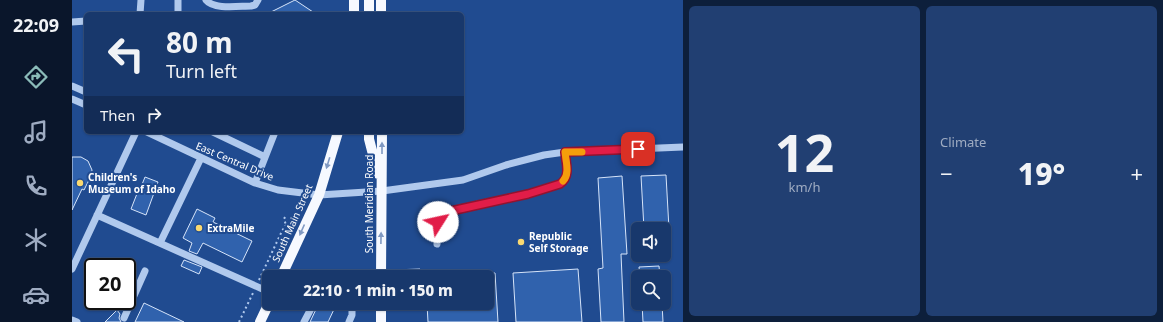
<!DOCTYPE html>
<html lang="en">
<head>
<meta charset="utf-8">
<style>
	body { margin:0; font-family:"Noto Sans",sans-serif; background:#213f72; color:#f1f3f6; height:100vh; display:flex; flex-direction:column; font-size:15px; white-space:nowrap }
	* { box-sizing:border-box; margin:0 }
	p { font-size:13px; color:#9facc2 }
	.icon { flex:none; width:22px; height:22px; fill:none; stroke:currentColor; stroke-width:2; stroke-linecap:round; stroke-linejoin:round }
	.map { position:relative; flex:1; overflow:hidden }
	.side { display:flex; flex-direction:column; gap:6px; padding:6px; background:#0d1f3b; width:480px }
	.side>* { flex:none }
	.guide { position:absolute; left:12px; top:12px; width:380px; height:122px; border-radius:6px; box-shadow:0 1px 3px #0004,0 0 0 1px #36527f; background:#18386c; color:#f1f3f6; overflow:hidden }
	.fabs { position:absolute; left:559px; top:222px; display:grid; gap:8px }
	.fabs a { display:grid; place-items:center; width:40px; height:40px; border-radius:6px; background:#18386c; box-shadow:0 1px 3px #0004,0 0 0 1px #36527f; font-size:20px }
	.speed { position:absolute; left:12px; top:258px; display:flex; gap:8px; font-size:20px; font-weight:700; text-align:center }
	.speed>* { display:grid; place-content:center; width:52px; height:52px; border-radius:50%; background:#18386c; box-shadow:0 1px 3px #0004,0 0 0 1px #36527f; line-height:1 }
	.speed .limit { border:2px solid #111; border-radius:6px; background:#fff; color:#111 }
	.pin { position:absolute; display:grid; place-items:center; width:34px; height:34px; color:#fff; margin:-17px; border-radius:8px; box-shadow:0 2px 6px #0006 }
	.me { position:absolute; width:44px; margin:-22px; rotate:55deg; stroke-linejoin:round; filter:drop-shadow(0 0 3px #0008) }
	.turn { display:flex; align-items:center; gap:14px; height:84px; padding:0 16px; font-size:18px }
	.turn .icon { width:52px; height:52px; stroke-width:2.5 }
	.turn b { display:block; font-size:28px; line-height:34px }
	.then { display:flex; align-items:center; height:38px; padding:0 16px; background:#0003; gap:8px; font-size:15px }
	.big { font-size:30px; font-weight:800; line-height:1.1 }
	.side .card { flex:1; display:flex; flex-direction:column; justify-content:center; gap:6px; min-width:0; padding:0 14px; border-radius:6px; background:#213f72 }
	.side .dial { align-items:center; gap:0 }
	.dial b { font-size:52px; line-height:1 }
	.heat { display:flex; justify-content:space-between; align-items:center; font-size:22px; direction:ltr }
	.side .tiles { flex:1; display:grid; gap:6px; grid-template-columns:repeat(2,1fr) }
	.trip { position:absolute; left:190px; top:270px; width:232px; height:40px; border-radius:6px; background:#18386c; box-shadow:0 1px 3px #0004,0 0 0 1px #36527f; font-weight:800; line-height:40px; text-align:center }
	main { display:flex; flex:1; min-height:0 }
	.dock { display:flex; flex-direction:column; width:72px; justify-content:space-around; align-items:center; background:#0a162b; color:#9facc2 }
	.dock .icon { width:28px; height:28px }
	.dock .on { color:#8bbbb9 }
	.dock b { font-size:18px; color:#f1f3f6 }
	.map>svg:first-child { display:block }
	.building { fill:#3062ad; stroke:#d6e4f9 }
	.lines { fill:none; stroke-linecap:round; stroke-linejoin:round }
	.path { stroke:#b0c9ed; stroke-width:2; stroke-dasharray:2 3; stroke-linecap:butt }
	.minor { stroke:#b0c9ed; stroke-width:7 }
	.major { stroke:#f6f9ff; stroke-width:10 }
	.oneway { fill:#8099c2 }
	.route-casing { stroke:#92132f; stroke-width:10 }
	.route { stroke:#e11d48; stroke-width:7 }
	.slow { stroke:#f59e0b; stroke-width:7 }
	.poi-dot { fill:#fad971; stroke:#204b90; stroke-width:1.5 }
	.labels { text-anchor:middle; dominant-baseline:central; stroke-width:4; stroke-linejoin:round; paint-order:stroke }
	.street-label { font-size:10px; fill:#fff; stroke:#204b90 }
	.poi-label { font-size:10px; font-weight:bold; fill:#fff; stroke:#204b90; text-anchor:start }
</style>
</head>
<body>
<main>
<nav class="dock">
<b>22:09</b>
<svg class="icon on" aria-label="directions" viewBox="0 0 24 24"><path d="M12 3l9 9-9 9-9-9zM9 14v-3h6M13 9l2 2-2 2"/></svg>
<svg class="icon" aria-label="music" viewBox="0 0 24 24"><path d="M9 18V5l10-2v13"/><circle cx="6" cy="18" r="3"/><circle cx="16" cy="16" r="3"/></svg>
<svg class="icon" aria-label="phone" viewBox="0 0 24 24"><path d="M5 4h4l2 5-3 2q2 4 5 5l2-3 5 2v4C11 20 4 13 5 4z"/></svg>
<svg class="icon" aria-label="climate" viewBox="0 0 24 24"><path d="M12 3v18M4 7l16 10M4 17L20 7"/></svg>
<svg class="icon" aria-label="car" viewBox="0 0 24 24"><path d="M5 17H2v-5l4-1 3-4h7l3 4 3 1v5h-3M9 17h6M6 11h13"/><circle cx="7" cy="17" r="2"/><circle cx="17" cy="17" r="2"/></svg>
</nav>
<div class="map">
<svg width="611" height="322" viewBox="0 0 611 322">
	<rect width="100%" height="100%" fill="#204b90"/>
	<path class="building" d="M223 0 244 14H195Z
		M0 157H9L16 161 20 170 19 176 12 190 10 189 0 210Z
		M594 175 597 229H572L569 176Z
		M550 176 555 254H549L552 322H529L526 269 531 268 526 178Z
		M73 177 86 182 74 215 59 209 68 186 69 187Z
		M125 209 143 218 141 222 180 241 170 262 131 243 125 254 117 251 120 243 111 238Z
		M112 260 130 267 127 274 109 266Z
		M587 266 588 277H568L567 267Z
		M348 269V277H321V270Z
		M506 269 510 322H444L441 273Z
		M415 273H423L426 322H356L355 304 373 303H415Z
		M72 303 112 322H63Z
		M247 303H265L256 322H238Z
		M570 303H590L591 322H571Z
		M45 310 48 314 47 318 49 322H33Z"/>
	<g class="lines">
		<path class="path" d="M213 217 212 219 214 225 216 226
			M187 280 210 231 214 225
			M167 322 181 293"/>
		<path class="minor" d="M106 0V14
			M134 0C142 10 167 6 179 6L183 5 186 0
			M68 14 69 0
			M0 22 14 21
			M0 86 14 92
			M0 99 14 105
			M75 132 183 183 206 190 247 195 310 191 391 180 434 165 472 155 493 152 611 147
			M141 132 193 157
			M183 183 203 132
			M25 215 197 292
			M88 243 129 158
			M365 244C366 236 364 222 369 217 378 207 439 198 455 194 466 191 477 187 488 183 499 177 494 164 493 152
			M0 269 64 132
			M255 277 260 273H266L275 277
			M52 318 73 271
			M0 320 5 322
			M232 322 242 303
			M277 322 280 315V303"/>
		<path class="major" d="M282 0V14
			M297 0V14
			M309 0V14
			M297 132V139L306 174
			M209 277 247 195 266 132
			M309 277 310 132
			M309 303V322
			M188 322 197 303"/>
	</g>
	<defs><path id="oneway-solid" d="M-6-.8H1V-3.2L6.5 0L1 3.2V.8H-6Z"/></defs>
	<g class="oneway">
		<use href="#oneway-solid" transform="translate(310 148) rotate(-90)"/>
		<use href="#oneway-solid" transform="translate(256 163) rotate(107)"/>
		<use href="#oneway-solid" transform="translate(230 230) rotate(114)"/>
		<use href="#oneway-solid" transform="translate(309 238) rotate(-89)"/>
	</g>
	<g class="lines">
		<g class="route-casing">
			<path id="route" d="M366 222C369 216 373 214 379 211L456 194 488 184C499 176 494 164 493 152L566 149"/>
		</g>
		<use href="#route" class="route"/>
		<path class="slow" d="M491 181C498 174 494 162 493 152H510"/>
	</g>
	<g class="poi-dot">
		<circle cx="8" cy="183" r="4"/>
		<circle cx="127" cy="228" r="4"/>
		<circle cx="449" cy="242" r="4"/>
	</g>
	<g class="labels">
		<g class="street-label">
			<text transform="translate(163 161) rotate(23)">East Central Drive</text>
			<text transform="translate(297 204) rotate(-90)">South Meridian Road</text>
			<text transform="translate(220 223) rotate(-66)">South Main Street</text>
		</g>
		<g class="poi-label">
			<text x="16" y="177">Children's<tspan x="16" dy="12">Museum of Idaho</tspan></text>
			<text x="135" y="228">ExtraMile</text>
			<text x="457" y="236">Republic<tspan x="457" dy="12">Self Storage</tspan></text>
		</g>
	</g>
</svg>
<div class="fabs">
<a><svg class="icon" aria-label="sound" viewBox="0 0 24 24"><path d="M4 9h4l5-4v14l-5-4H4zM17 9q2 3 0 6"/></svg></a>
<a><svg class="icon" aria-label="search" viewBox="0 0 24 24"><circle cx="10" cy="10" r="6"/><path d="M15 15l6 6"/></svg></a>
</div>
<div class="speed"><div class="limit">20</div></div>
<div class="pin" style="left:566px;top:149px;background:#d93025"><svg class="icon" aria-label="arrive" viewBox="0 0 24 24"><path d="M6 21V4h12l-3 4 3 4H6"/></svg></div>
<svg class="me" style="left:366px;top:222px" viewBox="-20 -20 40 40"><circle r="19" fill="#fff"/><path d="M0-13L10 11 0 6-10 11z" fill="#e11d48"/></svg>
<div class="trip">22:10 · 1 min · 150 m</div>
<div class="guide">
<div class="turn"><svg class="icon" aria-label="left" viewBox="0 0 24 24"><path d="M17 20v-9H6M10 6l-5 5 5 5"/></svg><div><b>80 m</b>Turn left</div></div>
<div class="then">Then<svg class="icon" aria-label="right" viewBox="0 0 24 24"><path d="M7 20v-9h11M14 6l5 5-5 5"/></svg></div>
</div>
</div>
<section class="side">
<div class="tiles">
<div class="card dial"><b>12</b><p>km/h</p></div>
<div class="card"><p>Climate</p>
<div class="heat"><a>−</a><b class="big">19°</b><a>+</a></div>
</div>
</div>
</section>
</main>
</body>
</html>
